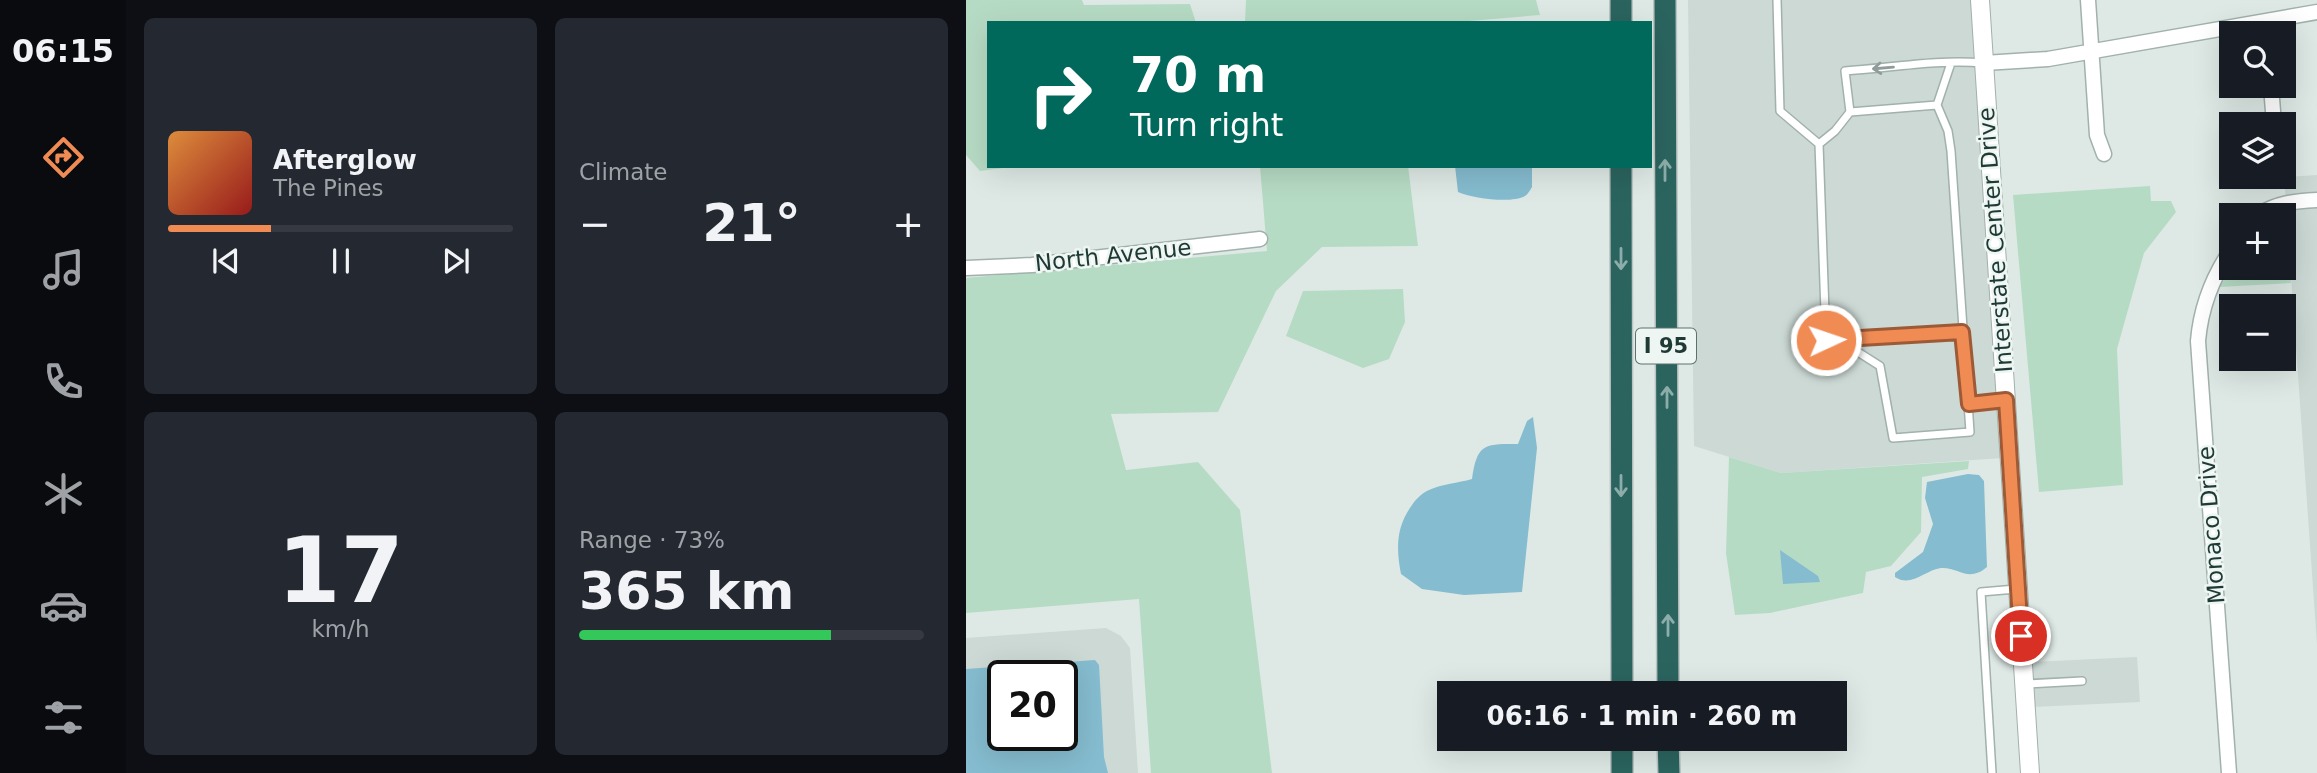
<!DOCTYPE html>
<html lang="en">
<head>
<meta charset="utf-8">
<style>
	body { margin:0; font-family:"DejaVu Sans",sans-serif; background:#242831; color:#f1f3f6; height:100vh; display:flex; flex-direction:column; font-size:26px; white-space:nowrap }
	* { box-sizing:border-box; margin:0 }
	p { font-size:23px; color:#9ea1a6 }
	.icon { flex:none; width:38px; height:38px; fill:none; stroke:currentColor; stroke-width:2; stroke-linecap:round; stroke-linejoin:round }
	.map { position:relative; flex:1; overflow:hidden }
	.sheet { display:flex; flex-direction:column; gap:18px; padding:18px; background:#0d0f14; width:840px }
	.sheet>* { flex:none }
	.guide { position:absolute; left:21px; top:21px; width:665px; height:147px; border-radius:0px; box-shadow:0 7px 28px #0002; background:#00695c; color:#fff; overflow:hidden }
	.controls { position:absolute; left:1253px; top:21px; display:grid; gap:14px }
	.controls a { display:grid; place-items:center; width:77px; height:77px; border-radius:0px; background:#171b24; box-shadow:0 7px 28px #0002; font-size:35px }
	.speed { position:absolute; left:21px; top:660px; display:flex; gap:14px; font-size:35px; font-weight:700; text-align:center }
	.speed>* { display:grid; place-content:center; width:91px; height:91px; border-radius:50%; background:#171b24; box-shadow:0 7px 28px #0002; line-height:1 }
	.speed .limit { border:4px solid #111; border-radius:10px; background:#fff; color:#111 }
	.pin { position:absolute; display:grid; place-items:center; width:60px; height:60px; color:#fff; margin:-30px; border:4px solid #fff; border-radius:50%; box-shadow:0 2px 7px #0007 }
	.me { position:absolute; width:77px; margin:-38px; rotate:87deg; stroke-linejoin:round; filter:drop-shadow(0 0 5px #0008) }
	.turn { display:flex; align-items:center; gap:24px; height:147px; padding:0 28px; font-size:32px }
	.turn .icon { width:91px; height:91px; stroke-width:2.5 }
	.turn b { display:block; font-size:49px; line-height:60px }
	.big { font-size:52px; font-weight:700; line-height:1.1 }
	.sheet .card { flex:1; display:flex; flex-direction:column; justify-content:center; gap:10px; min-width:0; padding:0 24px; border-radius:10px; background:#242831 }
	.sheet .dial { align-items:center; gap:0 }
	.dial b { font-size:91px; line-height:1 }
	.song { display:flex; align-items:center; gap:21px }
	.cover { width:84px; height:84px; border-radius:10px; background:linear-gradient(135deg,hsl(30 70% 55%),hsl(0 70% 35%)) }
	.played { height:7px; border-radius:4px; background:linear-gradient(90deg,#f18b54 30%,#363941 30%) }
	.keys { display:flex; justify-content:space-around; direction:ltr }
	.heat { display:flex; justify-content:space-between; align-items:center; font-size:38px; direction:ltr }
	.charge { height:10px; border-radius:5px; background:linear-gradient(90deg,#34c759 73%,#363941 0) }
	.sheet .tiles { flex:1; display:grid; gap:18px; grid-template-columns:repeat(2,1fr) }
	.trip { position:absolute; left:471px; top:681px; width:410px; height:70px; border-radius:0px; background:#171b24; box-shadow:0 7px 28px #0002; font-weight:700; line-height:70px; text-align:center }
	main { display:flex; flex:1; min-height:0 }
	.menu { display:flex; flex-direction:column; width:126px; justify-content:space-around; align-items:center; background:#090b0e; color:#9ea1a6 }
	.menu .icon { width:49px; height:49px }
	.menu .selected { color:#f18b54 }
	.menu b { font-size:32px; color:#f1f3f6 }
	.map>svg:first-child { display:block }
	.built { fill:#ccd9d4; fill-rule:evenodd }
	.green { fill:#b6dbc4 }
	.water { fill:#85bccf; fill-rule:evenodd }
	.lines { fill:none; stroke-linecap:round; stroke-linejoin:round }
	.service-casing { stroke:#a1b1ac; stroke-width:10 }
	.minor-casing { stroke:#a1b1ac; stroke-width:17 }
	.tertiary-casing { stroke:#a1b1ac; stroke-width:20 }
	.motorway-casing { stroke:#bcc4c2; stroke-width:24 }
	.service { stroke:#fff; stroke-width:7 }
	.minor { stroke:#fff; stroke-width:14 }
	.tertiary { stroke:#fff; stroke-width:18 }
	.motorway { stroke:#2b645f; stroke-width:21 }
	.oneway { stroke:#8f9c9a }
	.oneway2 { stroke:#8cada9 }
	.route-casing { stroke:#9d5a37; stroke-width:18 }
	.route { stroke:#f18b54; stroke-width:12 }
	.labels { text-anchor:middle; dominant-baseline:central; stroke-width:5; stroke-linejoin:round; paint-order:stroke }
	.shield { fill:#eef6f3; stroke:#5d726d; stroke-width:2 }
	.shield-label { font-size:21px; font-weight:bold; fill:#1f3934 }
	.street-label { font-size:23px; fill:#1f3934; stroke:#eef6f3 }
</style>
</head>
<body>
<main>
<nav class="menu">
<b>06:15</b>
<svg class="icon selected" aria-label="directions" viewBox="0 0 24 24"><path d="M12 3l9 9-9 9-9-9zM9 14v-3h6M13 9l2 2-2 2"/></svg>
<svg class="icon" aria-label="music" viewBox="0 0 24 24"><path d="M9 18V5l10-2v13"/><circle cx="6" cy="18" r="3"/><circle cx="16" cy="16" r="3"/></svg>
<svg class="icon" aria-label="phone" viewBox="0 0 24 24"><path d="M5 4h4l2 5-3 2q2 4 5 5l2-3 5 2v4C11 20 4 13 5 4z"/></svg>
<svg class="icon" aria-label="climate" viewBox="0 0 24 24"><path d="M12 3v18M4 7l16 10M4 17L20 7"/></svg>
<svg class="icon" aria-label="car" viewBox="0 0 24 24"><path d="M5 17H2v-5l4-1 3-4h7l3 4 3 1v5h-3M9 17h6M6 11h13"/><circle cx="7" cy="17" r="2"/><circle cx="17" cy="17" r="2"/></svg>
<svg class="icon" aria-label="filters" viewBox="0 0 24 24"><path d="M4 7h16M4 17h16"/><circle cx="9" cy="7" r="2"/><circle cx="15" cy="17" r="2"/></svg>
</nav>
<section class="sheet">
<div class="tiles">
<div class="card">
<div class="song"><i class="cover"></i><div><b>Afterglow</b><p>The Pines</p></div></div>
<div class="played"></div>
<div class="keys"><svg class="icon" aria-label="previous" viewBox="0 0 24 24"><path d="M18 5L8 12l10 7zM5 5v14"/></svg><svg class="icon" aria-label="pause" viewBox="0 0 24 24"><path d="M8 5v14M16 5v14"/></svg><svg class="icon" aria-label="next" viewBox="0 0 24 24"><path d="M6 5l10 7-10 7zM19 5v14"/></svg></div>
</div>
<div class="card"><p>Climate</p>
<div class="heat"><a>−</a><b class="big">21°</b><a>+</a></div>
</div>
<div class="card dial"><b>17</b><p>km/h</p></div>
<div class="card"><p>Range · 73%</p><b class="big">365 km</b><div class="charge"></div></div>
</div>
</section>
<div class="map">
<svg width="1351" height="773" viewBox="0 0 1351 773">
	<rect width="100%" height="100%" fill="#dee9e5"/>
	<path class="built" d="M722 0H1007L1037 458 815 473 728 446Z
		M1351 175V644L1318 177Z
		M140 628 155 636 164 648 172 773H0V638ZM37 676H96V735H37Z
		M1171 657 1174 702 1067 707 1064 662Z"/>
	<path class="green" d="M0 0H116L118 5 224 4 230 23H23V166H52L14 171 0 155Z
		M280 0H570L574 15 479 23H279Z
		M294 166H442L452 246 356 247 310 291 252 412 145 414 160 470 232 462 274 510 306 773H185L173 599 0 613V278L301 251Z
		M1184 186 1185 201H1205L1210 212 1178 253 1151 349 1157 485 1073 492 1047 195Z
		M1320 210 1325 283 1253 287 1267 268H1318V215H1309Z
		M437 289 439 322 423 359 397 368 320 336 337 291Z
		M763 457 815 473 1003 461 1002 469 956 477 955 532 925 566 900 572 897 593 804 613 769 615 760 553Z"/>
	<path class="water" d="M489 166H566V187C564 190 562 194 559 196 545 204 506 198 492 192Z
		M567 417 571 448 556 592 498 595 456 589 435 574C430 548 430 527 446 505 450 499 456 493 463 490 476 484 492 483 506 479 511 443 519 444 552 444L561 421Z
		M1002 474 1013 475 1018 481 1021 567C1002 583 993 567 975 568 959 570 945 588 929 577V573L957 552 967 524 959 498 961 482Z
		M814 550 852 576 854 582 817 584Z
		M129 660 133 665 138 757 142 773H0V669ZM37 676H96V735H37Z"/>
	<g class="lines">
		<g class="service-casing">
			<path id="service" d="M811 0 814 111 853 144 860 340 996 333
				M985 63 971 105 884 112 879 71C924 68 972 59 1017 63
				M853 144 869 131 884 112
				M873 340 914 366 927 438 1004 432 985 151 982 131 971 105
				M1003 403 1039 401
				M1059 684 1116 681
				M1026 773 1015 592 1050 589"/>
		</g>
		<g class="minor-casing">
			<path id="minor" d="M1122 0 1131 135 1138 154
				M1018 63 1082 59 1351 12
				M1305 86 1308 124
				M1292 215C1311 203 1329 201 1351 200
				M0 268 66 265 294 239
				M1263 773 1232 341C1235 306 1246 278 1265 250"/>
		</g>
		<g class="tertiary-casing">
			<path id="tertiary" d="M1014 0 1064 773"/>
		</g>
		<g class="motorway-casing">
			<path id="motorway" d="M655 0V23
				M699 0 702 693
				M655 166 656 693
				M656 738V773
				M702 738 703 773"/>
		</g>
		<use href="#service" class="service"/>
		<use href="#minor" class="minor"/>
		<use href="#tertiary" class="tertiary"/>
		<use href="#motorway" class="motorway"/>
	</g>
	<defs><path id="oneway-shaft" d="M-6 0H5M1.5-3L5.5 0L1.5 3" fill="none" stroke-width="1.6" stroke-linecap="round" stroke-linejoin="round" transform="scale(1.75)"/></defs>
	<use class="oneway" href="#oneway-shaft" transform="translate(917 68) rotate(175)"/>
	<g class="oneway2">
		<use href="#oneway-shaft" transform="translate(699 170) rotate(-90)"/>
		<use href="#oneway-shaft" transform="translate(655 259) rotate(90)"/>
		<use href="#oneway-shaft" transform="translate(701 397) rotate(-90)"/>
		<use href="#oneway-shaft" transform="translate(655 486) rotate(90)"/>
		<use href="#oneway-shaft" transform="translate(702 625) rotate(-90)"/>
	</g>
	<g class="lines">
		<g class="route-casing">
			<path id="route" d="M860 340 996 332 1003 404 1040 400 1055 636"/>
		</g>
		<use href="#route" class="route"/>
	</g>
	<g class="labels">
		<rect class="shield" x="670" y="328.5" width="60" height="35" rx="5"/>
		<g class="shield-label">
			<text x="700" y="346">I 95</text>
		</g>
		<g class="street-label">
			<text transform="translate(1029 240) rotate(-94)">Interstate Center Drive</text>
			<text transform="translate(147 255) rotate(-6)">North Avenue</text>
			<text transform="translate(1245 525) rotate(-94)">Monaco Drive</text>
		</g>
	</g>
</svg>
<div class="controls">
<a><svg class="icon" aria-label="search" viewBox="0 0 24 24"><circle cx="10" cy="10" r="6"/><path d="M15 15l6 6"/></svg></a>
<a><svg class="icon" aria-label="layers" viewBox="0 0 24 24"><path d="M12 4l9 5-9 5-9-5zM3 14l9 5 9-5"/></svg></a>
<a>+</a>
<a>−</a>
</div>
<div class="speed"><div class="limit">20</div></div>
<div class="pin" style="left:1055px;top:636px;background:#d93025"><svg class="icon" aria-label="arrive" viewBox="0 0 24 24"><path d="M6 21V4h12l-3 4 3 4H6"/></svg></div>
<svg class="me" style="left:860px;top:340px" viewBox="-20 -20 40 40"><circle r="17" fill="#f18b54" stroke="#fff" stroke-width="3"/><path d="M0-11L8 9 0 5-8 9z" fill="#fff"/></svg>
<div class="trip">06:16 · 1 min · 260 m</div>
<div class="guide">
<div class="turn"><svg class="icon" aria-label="right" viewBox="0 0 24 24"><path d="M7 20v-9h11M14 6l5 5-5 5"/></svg><div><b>70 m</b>Turn right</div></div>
</div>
</div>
</main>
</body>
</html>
